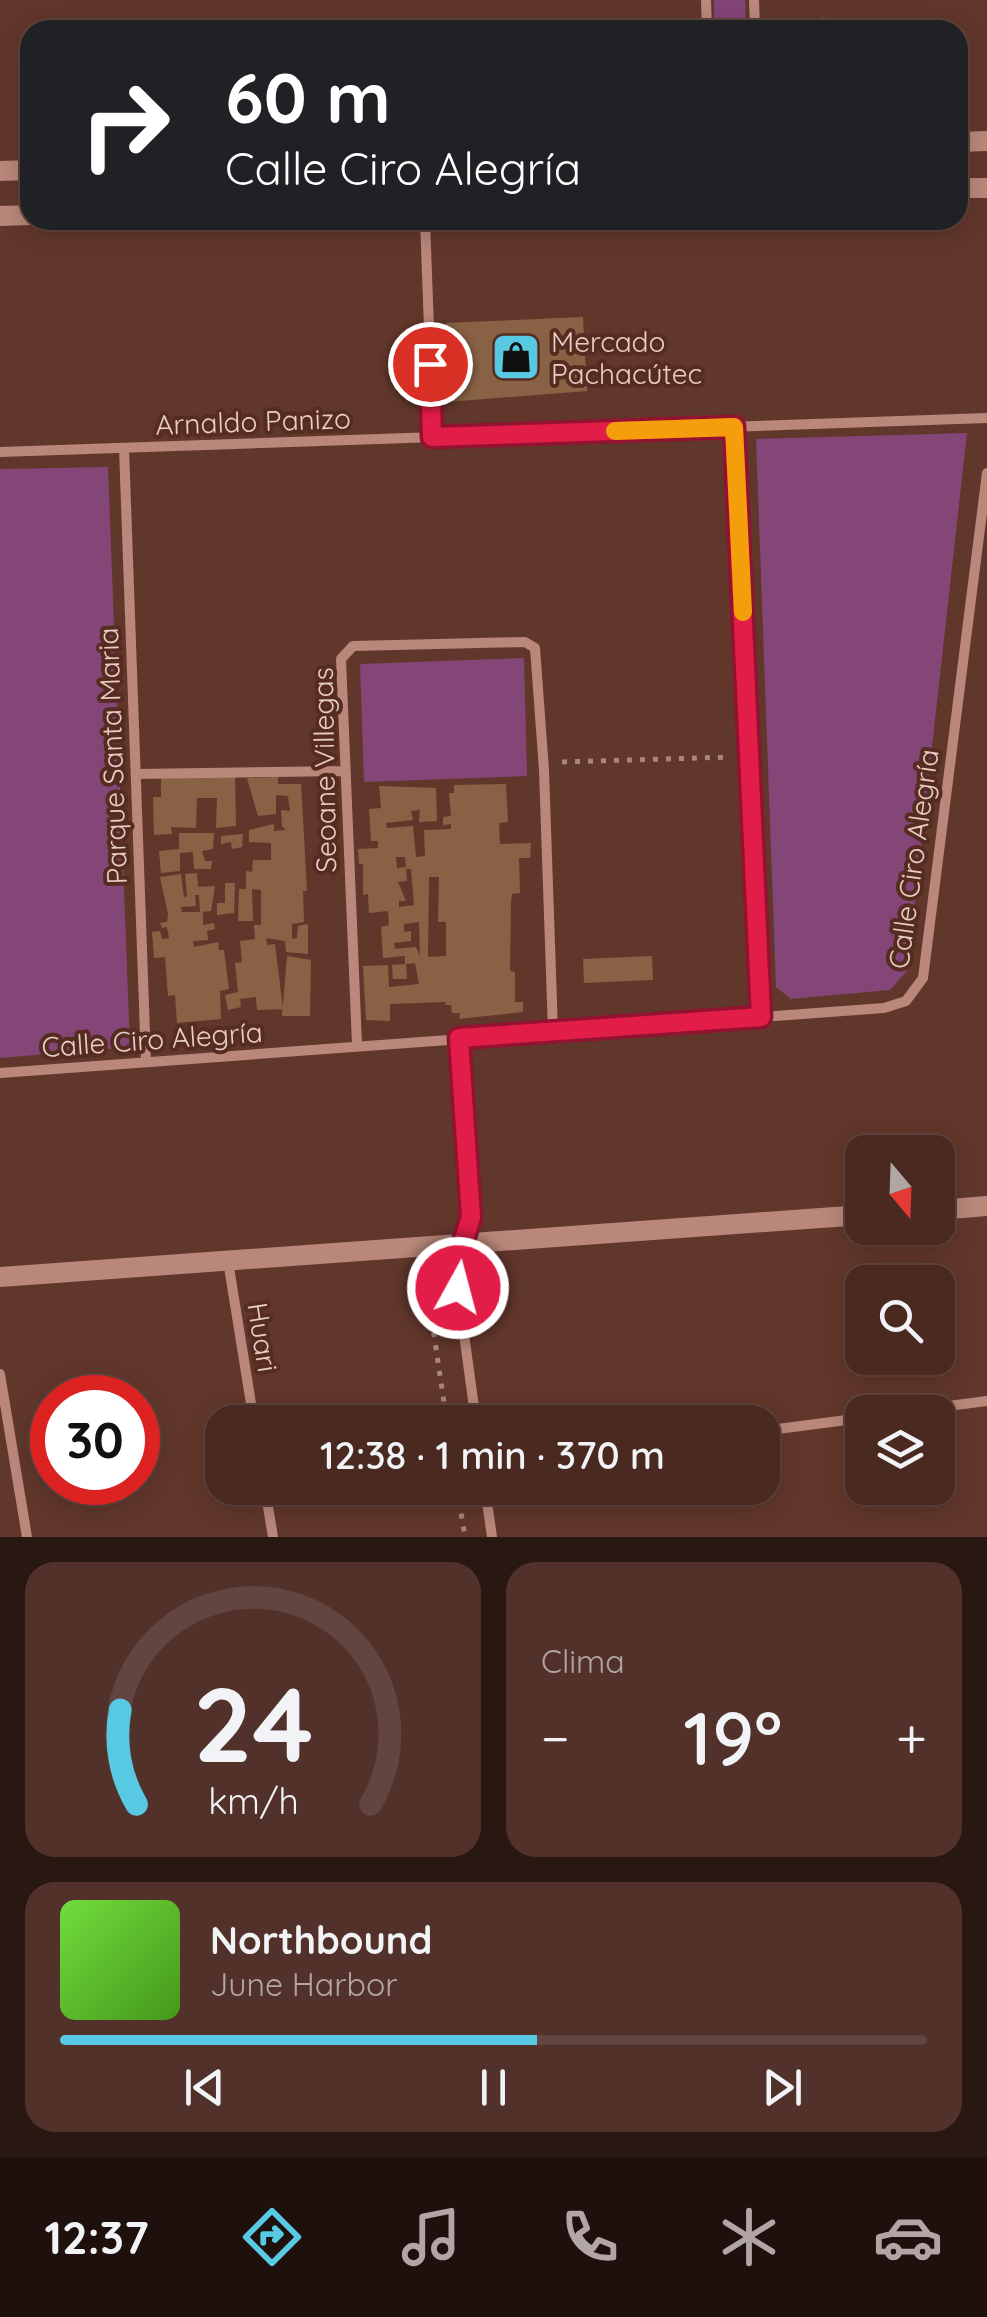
<!DOCTYPE html>
<html lang="es">
<head>
<meta charset="utf-8">
<style>
	body { margin:0; font-family:Quicksand,sans-serif; background:#513129; color:#f1f3f6; height:100vh; display:flex; flex-direction:column; font-size:38px; white-space:nowrap }
	* { box-sizing:border-box; margin:0 }
	p { font-size:32px; color:#b2a6a5 }
	.icon { flex:none; width:55px; height:55px; fill:none; stroke:currentColor; stroke-width:2; stroke-linecap:round; stroke-linejoin:round }
	.map { position:relative; height:1537px; overflow:hidden }
	.details { display:flex; flex-direction:column; gap:25px; padding:25px; background:#291712; flex:1 }
	.details>* { flex:none }
	.top-card { position:absolute; left:20px; top:20px; width:948px; height:210px; border-radius:30px; box-shadow:0 5px 25px #0003,0 0 0 2px #61453e; background:#202124; color:#fff; overflow:hidden }
	.needle { width:65px; rotate:161deg }
	.buttons { position:absolute; left:845px; top:1135px; display:grid; gap:20px }
	.buttons a { display:grid; place-items:center; width:110px; height:110px; border-radius:20px; background:#4a2920; box-shadow:0 5px 25px #0003,0 0 0 2px #61453e; font-size:50px }
	.speed { position:absolute; left:30px; top:1375px; display:flex; gap:20px; font-size:50px; font-weight:700; text-align:center }
	.speed>* { display:grid; place-content:center; width:130px; height:130px; border-radius:50%; background:#4a2920; box-shadow:0 5px 25px #0003,0 0 0 2px #61453e; line-height:1 }
	.speed .limit { border:15px solid #d22; background:#fff; color:#111 }
	.pin { position:absolute; display:grid; place-items:center; width:85px; height:85px; color:#fff; margin:-42px; border:5px solid #fff; border-radius:50%; box-shadow:0 2px 10px #0007 }
	.me { position:absolute; width:110px; margin:-55px; rotate:7deg; stroke-linejoin:round; filter:drop-shadow(0 0 8px #0008) }
	.turn { display:flex; align-items:center; gap:35px; height:210px; padding:0 40px; font-size:45px }
	.turn .icon { width:130px; height:130px; stroke-width:2.5 }
	.turn b { display:block; font-size:70px; line-height:85px }
	.big { font-size:75px; font-weight:600; line-height:1.1 }
	.details .card { flex:1; display:flex; flex-direction:column; justify-content:center; gap:15px; min-width:0; padding:0 35px; border-radius:30px; background:#513129 }
	.details .dial { align-items:center; gap:0 }
	.dial svg { height:260px; overflow:visible; fill:none; stroke:#61453e; stroke-width:7; stroke-linecap:round; text-anchor:middle }
	.dial text { fill:#f1f3f6; stroke:none }
	.song { display:flex; align-items:center; gap:30px }
	.cover { width:120px; height:120px; border-radius:15px; background:linear-gradient(135deg,hsl(100 70% 55%),hsl(100 70% 35%)) }
	.played { height:10px; border-radius:5px; background:linear-gradient(90deg,#58c9e3 55%,#61453e 55%) }
	.keys { display:flex; justify-content:space-around; direction:ltr }
	.heat { display:flex; justify-content:space-between; align-items:center; font-size:55px; direction:ltr }
	.details .tiles { flex:1; display:grid; gap:25px; grid-template-columns:1fr 1fr }
	.card:last-child { grid-column:span 2 }
	.trip { position:absolute; left:205px; top:1405px; width:575px; height:100px; border-radius:30px; background:#4a2920; box-shadow:0 5px 25px #0003,0 0 0 2px #61453e; font-weight:600; line-height:100px; text-align:center }
	.tabs { display:flex; height:160px; justify-content:space-around; align-items:center; background:#1e100d; color:#b2a6a5 }
	.tabs .icon { width:70px; height:70px }
	.tabs .current { color:#58c9e3 }
	.tabs b { font-size:45px; color:#f1f3f6 }
	.map>svg:first-child { display:block }
	.green { fill:#844577 }
	.building { fill:#896246; fill-rule:evenodd }
	.lines { fill:none; stroke-linecap:round; stroke-linejoin:round }
	.path { stroke:#a7857b; stroke-width:5; stroke-dasharray:5 8; stroke-linecap:butt }
	.street { stroke:#ba887b; stroke-width:10 }
	.secondary { stroke:#ba887b; stroke-width:20 }
	.route-casing { stroke:#92132f; stroke-width:25 }
	.route { stroke:#e11d48; stroke-width:18 }
	.slow { stroke:#f59e0b; stroke-width:18 }
	.labels { text-anchor:middle; dominant-baseline:central; stroke-width:8; stroke-linejoin:round; paint-order:stroke }
	.poi-label { font-size:28px; fill:#e8cdc5; stroke:#562c21; text-anchor:start }
	.street-label { font-size:28px; fill:#e8cdc5; stroke:#562c21 }
</style>
</head>
<body>
<div class="map">
<svg width="987" height="1537" viewBox="0 0 987 1537">
	<rect width="100%" height="100%" fill="#62372b"/>
	<path class="green" d="M714 0H745L746 30H714Z
		M967 433 907 971 890 990 791 999 776 987 756 439Z
		M108 467 130 1047 0 1058V469Z
		M524 658 527 776 364 782 360 664Z"/>
	<path class="building" d="M822 17 845 23 846 30H824Z
		M583 317 587 391 448 402 446 323Z
		M235 776 236 826 216 828 217 798H197L196 828 171 827 172 834 154 835 153 797H161V777Z
		M278 777V784H301L307 891H303L304 922 292 924V939L297 938 298 926 308 924V954L286 952 285 941 266 938 267 945 275 944 283 1009 257 1010 256 997 240 999 241 1007 228 1010 225 995 238 992 235 963 242 962 240 941 255 939 254 925H261V890L252 889 253 921H238L239 889H246V871L252 872 253 860H271V843L249 842V830L274 824V831L286 830 282 826 281 810 290 811 288 796 276 795V814L258 816 247 778Z
		M506 784 508 822 499 823 500 844 531 843 530 858H519L520 893 512 894 511 902 510 971 515 972V1002H523V1012L459 1019 460 1013H452L451 1005H445L446 1002 390 1004V1021L366 1020 363 966 388 965 389 987 419 984 415 963 406 964 407 979H393L392 965 405 964V956L383 958 381 927 389 925 388 911 369 913 368 894 363 895V864H359L358 849 378 848V841H371L369 809 381 808 379 786 436 788 437 821 419 822 420 810 411 811 413 820 386 823 387 828 413 826 416 857 425 856 424 830 451 829V824L443 825V817L451 816 449 793H454V785ZM396 857H405L406 869H411L414 905 399 907V901H406L398 882 407 881 406 867 397 868ZM429 877H439L438 922H446V956L428 957ZM419 922 420 956 416 947 395 949 394 943 411 941V931L404 932V924Z
		M179 833H214L213 849 202 851 205 861H212L211 869H194L193 852 180 853V871L161 873 159 851 179 849Z
		M243 834 242 847 232 849 231 842 221 844V836Z
		M197 873 198 887 215 886 211 911 200 912 199 895H195L196 906 181 907 182 912H203V925L214 923 215 929 207 931 208 940 193 941 194 947 218 942 219 950H224L229 989 220 991 221 1019 177 1023 175 995 168 996 165 957 154 958 152 932 160 931 162 939 169 938 167 927 162 928 160 923 167 922 168 914 160 877 181 874 184 897 187 896 185 874Z
		M225 883H235L234 913 217 915V903H225Z
		M287 956 311 960 310 1016H282Z
		M652 956 653 980 584 983 583 959Z"/>
	<g class="lines">
		<path class="path" d="M562 762 731 757
			M442 1292 428 1295 447 1422
			M457 1488 465 1537"/>
		<path class="street" d="M706 0 707 30
			M754 0 755 30
			M425 220 433 437
			M734 427 761 1017
			M124 448 146 1062
			M0 452 987 418
			M136 774 344 771
			M459 1038 471 1217 455 1268 476 1422
			M357 1045 341 659 353 646 525 642 535 648 544 770 553 1031
			M0 1073 884 1008 906 1001 923 978 987 473
			M228 1261 254 1422
			M0 1374 27 1537
			M903 1412 987 1401
			M762 1431 862 1418
			M265 1488 273 1537
			M485 1488 492 1537"/>
		<path class="secondary" d="M958 142 987 141
			M0 171 30 170
			M958 188H987
			M0 216 30 215
			M938 1210 987 1206
			M0 1277 862 1215"/>
	</g>
	<g class="lines">
		<g class="route-casing">
			<path id="route" d="M430 364 432 437 734 427 761 1017 459 1038 471 1217 455 1268 458 1288"/>
		</g>
		<use href="#route" class="route"/>
		<path class="slow" d="M615 431 734 427 743 612"/>
	</g>
	<defs>
		<g id="shop-square" transform="scale(2.5)"><rect x="-9" y="-9" width="18" height="18" rx="4" fill="#58c9e3" stroke="#562c21"/><path d="M-5-2.5h2.3a2.7 3.5 0 0 1 5.4 0H5L5.5 6h-11ZM-1.5-2.5h3a1.5 2.3 0 0 0-3 0Z" fill="#111"/></g>
	</defs>
	<g fill-rule="evenodd">
		<use href="#shop-square" x="516" y="357"/>
	</g>
	<g class="labels">
		<g class="poi-label">
			<text x="551" y="341">Mercado<tspan x="551" dy="32">Pachacútec</tspan></text>
		</g>
		<g class="street-label">
			<text transform="translate(253 421) rotate(-2)">Arnaldo Panizo</text>
			<text transform="translate(112 756) rotate(-92)">Parque Santa Maria</text>
			<text transform="translate(324 770) rotate(-91)">Seoane Villegas</text>
			<text transform="translate(913 859) rotate(-82)">Calle Ciro Alegría</text>
			<text transform="translate(152 1039) rotate(-4)">Calle Ciro Alegría</text>
			<text transform="translate(263 1337) rotate(81)">Huari</text>
		</g>
	</g>
</svg>
<div class="buttons">
<a><svg class="needle" viewBox="-14 -14 28 28"><path d="M0-13l5 13h-10z" fill="#e53935"/><path d="M0 13l5-13h-10z" fill="#b2a6a5"/></svg></a>
<a><svg class="icon" aria-label="search" viewBox="0 0 24 24"><circle cx="10" cy="10" r="6"/><path d="M15 15l6 6"/></svg></a>
<a><svg class="icon" aria-label="layers" viewBox="0 0 24 24"><path d="M12 4l9 5-9 5-9-5zM3 14l9 5 9-5"/></svg></a>
</div>
<div class="speed"><div class="limit">30</div></div>
<div class="pin" style="left:430px;top:364px;background:#d93025"><svg class="icon" aria-label="arrive" viewBox="0 0 24 24"><path d="M6 21V4h12l-3 4 3 4H6"/></svg></div>
<svg class="me" style="left:458px;top:1288px" viewBox="-20 -20 40 40"><circle r="17" fill="#e11d48" stroke="#fff" stroke-width="3"/><path d="M0-11L8 9 0 5-8 9z" fill="#fff"/></svg>
<div class="trip">12:38 · 1 min · 370 m</div>
<div class="top-card">
<div class="turn"><svg class="icon" aria-label="right" viewBox="0 0 24 24"><path d="M7 20v-9h11M14 6l5 5-5 5"/></svg><div><b>60 m</b>Calle Ciro Alegría</div></div>
</div>
</div>
<section class="details">
<div class="tiles">
<div class="card dial"><svg viewBox="0 0 100 80">
<path d="M14 69A42 42 0 1 1 86 69"/>
<path d="M14 69A42 42 0 0 1 9 40" stroke="#58c9e3"/>
<text x="50" y="56" font-size="32" font-weight="700">24</text>
<text x="50" y="72" font-size="11">km/h</text>
</svg></div>
<div class="card"><p>Clima</p>
<div class="heat"><a>−</a><b class="big">19°</b><a>+</a></div>
</div>
<div class="card">
<div class="song"><i class="cover"></i><div><b>Northbound</b><p>June Harbor</p></div></div>
<div class="played"></div>
<div class="keys"><svg class="icon" aria-label="previous" viewBox="0 0 24 24"><path d="M18 5L8 12l10 7zM5 5v14"/></svg><svg class="icon" aria-label="pause" viewBox="0 0 24 24"><path d="M8 5v14M16 5v14"/></svg><svg class="icon" aria-label="next" viewBox="0 0 24 24"><path d="M6 5l10 7-10 7zM19 5v14"/></svg></div>
</div>
</div>
</section>
<nav class="tabs">
<b>12:37</b>
<svg class="icon current" aria-label="directions" viewBox="0 0 24 24"><path d="M12 3l9 9-9 9-9-9zM9 14v-3h6M13 9l2 2-2 2"/></svg>
<svg class="icon" aria-label="music" viewBox="0 0 24 24"><path d="M9 18V5l10-2v13"/><circle cx="6" cy="18" r="3"/><circle cx="16" cy="16" r="3"/></svg>
<svg class="icon" aria-label="phone" viewBox="0 0 24 24"><path d="M5 4h4l2 5-3 2q2 4 5 5l2-3 5 2v4C11 20 4 13 5 4z"/></svg>
<svg class="icon" aria-label="climate" viewBox="0 0 24 24"><path d="M12 3v18M4 7l16 10M4 17L20 7"/></svg>
<svg class="icon" aria-label="car" viewBox="0 0 24 24"><path d="M5 17H2v-5l4-1 3-4h7l3 4 3 1v5h-3M9 17h6M6 11h13"/><circle cx="7" cy="17" r="2"/><circle cx="17" cy="17" r="2"/></svg>
</nav>
</body>
</html>
